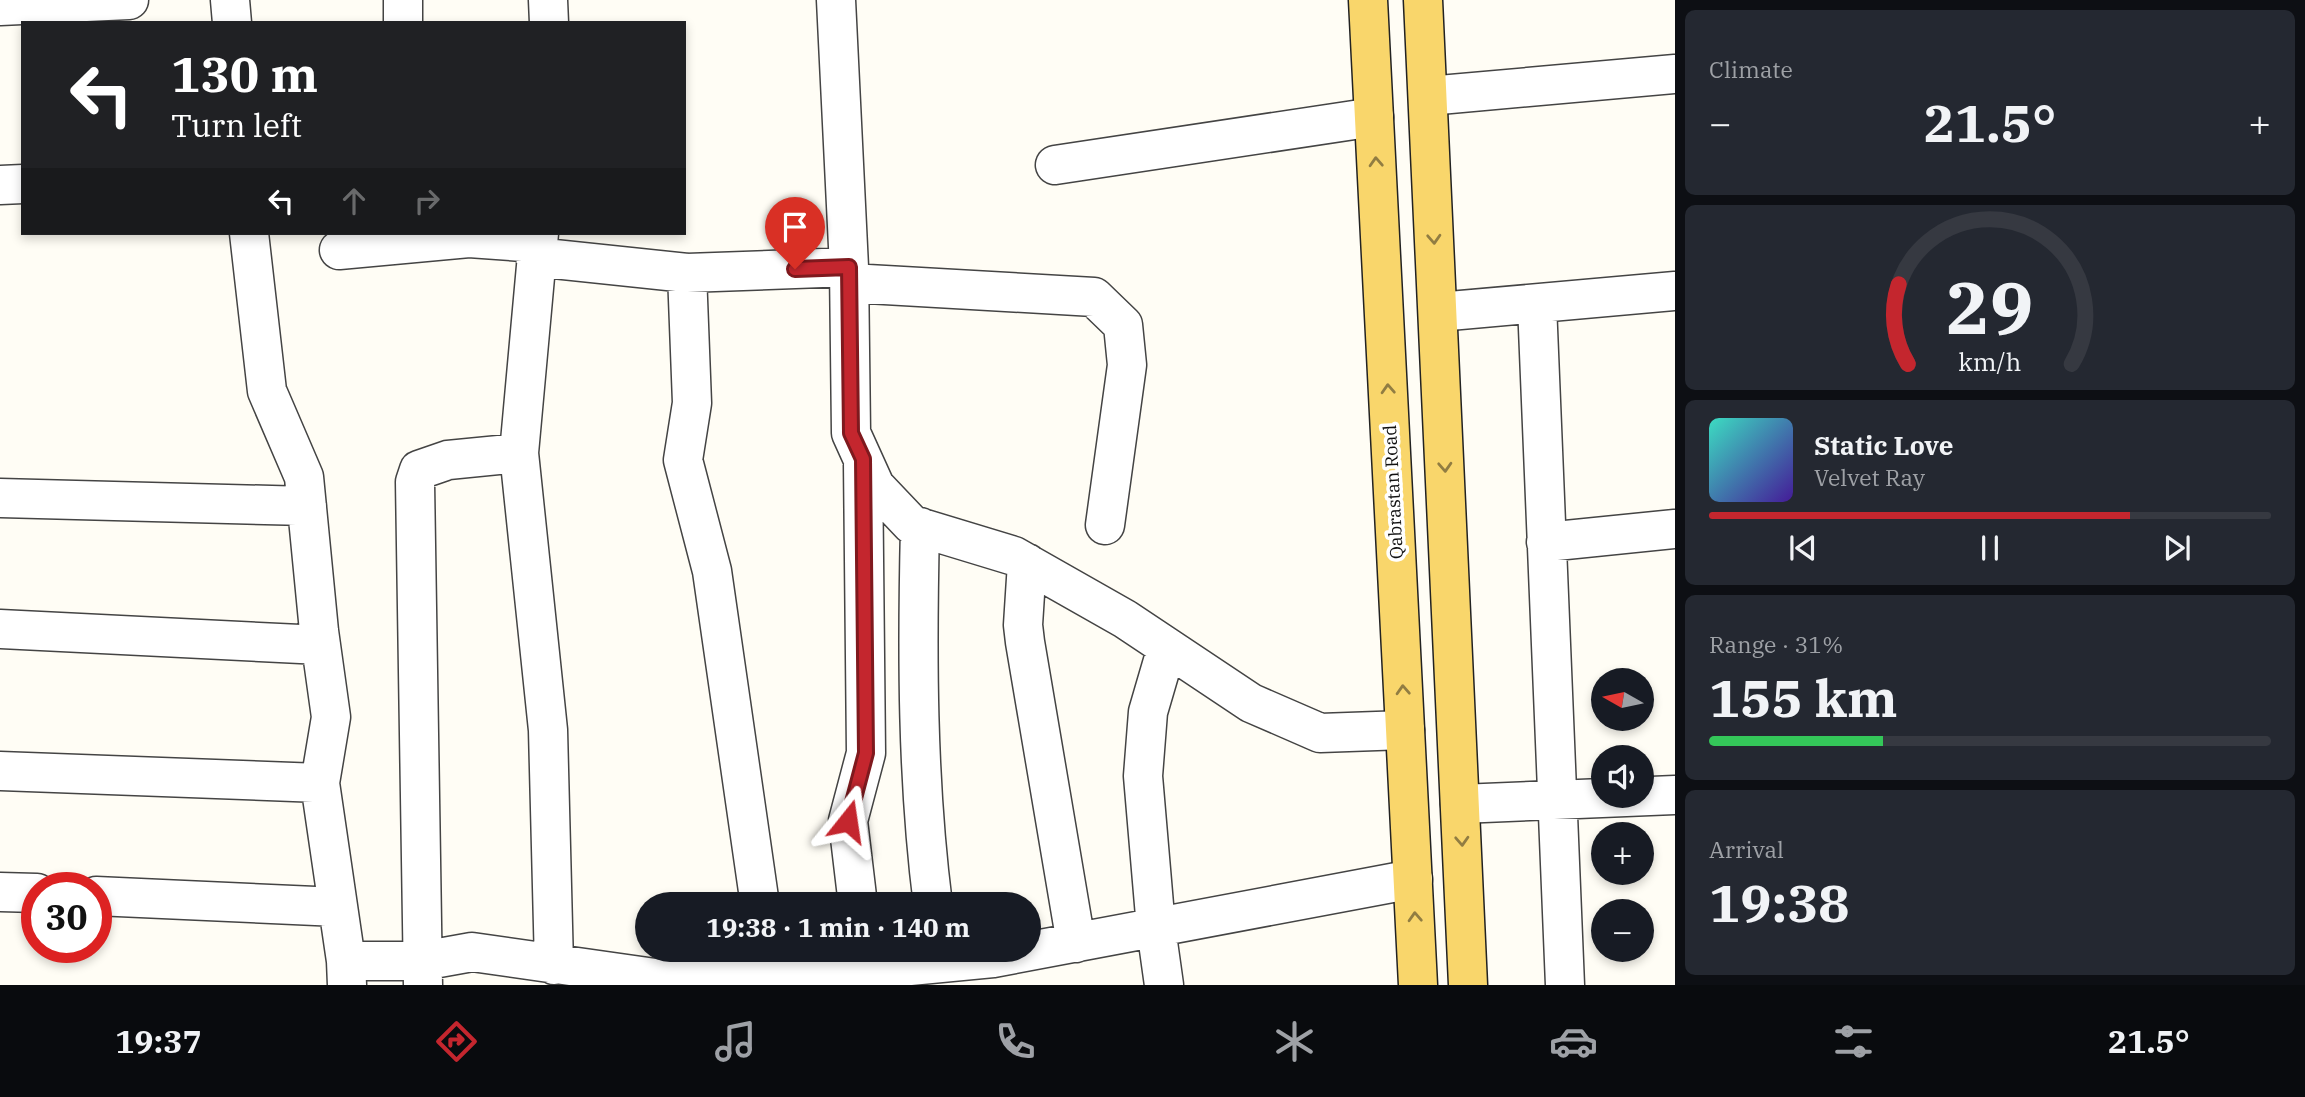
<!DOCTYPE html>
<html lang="en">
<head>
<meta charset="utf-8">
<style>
	body { margin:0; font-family:"IBM Plex Serif",serif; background:#242831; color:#f1f3f6; height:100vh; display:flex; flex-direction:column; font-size:26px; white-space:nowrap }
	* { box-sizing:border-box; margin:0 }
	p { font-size:23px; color:#9ea1a6 }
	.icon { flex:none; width:38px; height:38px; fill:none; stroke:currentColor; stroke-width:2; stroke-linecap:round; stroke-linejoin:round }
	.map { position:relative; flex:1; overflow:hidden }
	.details { display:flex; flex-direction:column; gap:10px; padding:10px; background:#0d0f14; width:630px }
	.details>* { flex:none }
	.hud { position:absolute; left:21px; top:21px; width:665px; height:214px; border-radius:0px; box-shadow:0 4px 10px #0003; background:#202124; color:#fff; overflow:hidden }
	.needle { width:46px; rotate:279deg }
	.controls { position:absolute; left:1591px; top:668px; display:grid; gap:14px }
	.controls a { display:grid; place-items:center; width:63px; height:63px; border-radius:50%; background:#171b24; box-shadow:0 4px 10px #0003; font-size:35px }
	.speed { position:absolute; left:21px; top:872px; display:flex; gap:14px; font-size:35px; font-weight:700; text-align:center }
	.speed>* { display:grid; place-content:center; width:91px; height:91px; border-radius:50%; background:#171b24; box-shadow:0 4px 10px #0003; line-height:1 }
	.speed .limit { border:10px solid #d22; background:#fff; color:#111 }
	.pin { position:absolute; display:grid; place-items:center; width:60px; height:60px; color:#fff; margin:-72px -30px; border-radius:50% 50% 50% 0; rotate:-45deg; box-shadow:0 0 7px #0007 }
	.pin .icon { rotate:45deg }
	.me { position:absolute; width:77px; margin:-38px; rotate:15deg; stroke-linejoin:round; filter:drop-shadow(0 0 5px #0008) }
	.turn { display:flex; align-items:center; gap:24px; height:147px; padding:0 35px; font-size:32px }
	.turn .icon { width:91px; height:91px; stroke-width:2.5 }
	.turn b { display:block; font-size:49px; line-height:60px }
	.lanes { display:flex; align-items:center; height:66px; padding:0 35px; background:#0003; justify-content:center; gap:35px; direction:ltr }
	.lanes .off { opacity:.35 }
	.big { font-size:52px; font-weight:800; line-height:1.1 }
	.details .tile { flex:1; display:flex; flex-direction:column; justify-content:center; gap:10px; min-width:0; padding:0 24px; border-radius:10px; background:#242831 }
	.details .dial { align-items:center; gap:0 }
	.dial svg { height:182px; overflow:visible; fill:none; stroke:#363941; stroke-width:7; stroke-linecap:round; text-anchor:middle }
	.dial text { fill:#f1f3f6; stroke:none }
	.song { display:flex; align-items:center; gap:21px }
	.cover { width:84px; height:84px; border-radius:10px; background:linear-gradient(135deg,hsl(170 70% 55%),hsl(260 70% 35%)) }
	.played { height:7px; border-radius:4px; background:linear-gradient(90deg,#c4262e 75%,#363941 75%) }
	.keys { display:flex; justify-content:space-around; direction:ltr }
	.heat { display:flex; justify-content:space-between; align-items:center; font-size:38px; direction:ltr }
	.charge { height:10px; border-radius:5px; background:linear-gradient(90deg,#34c759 31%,#363941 0) }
	.trip { position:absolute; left:635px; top:892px; width:406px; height:70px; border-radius:35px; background:#171b24; box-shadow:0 4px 10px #0003; font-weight:800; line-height:70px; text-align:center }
	.menu { display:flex; height:112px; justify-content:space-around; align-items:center; background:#090b0e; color:#9ea1a6 }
	.menu .icon { width:49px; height:49px }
	.menu .selected { color:#c4262e }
	.menu b { font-size:32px; color:#f1f3f6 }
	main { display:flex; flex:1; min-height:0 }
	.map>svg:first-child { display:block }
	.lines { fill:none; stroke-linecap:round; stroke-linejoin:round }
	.minor-casing { stroke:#444; stroke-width:41 }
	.major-casing { stroke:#222; stroke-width:41 }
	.minor { stroke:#fff; stroke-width:38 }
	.major { stroke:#f9d66b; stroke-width:38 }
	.oneway { stroke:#917d42 }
	.route-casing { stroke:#7f191e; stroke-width:18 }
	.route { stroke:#c4262e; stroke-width:12 }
	.labels { text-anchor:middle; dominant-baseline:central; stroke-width:7; stroke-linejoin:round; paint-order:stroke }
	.street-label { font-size:18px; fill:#111; stroke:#fff }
</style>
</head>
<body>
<main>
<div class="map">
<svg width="1675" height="985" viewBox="0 0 1675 985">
	<rect width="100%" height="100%" fill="#fffdf5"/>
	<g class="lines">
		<g class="minor-casing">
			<path id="minor" d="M230 0 232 23
				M403 0V23
				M548 0 549 23
				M836 0 849 267 851 433 875 486 912 525 1014 556 1125 619 1251 703 1320 733 1405 730
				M0 6 129 0
				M1428 96 1675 74
				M1055 165 1374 117
				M0 185 23 184
				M249 233 267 391 304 477 319 631 331 717 320 783 346 961 347 985
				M539 233 519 453 548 730 554 965
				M339 250 469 238 537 243
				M535 257 687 273 849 267
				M687 273 692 403 683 460 712 571 760 905
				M850 283 1094 297 1123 325 1127 365 1105 525
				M1537 304 1565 985
				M1438 312 1675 291
				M0 498 307 506
				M920 527C917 653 917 780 933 905
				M1546 542 1675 529
				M1027 563 1023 625 1025 642 1076 943
				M0 629 321 645
				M0 771 320 783
				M1460 804 1675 795
				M0 892 37 893
				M96 896 338 907
				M858 905 848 821 866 753 863 462
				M346 961H422L472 952 676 981 839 973 993 958 1413 879
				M423 985 415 482 419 470 448 460 519 453
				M1164 985 1156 928 1143 776 1148 712 1167 647"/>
		</g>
		<g class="major-casing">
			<path id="major" d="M1368 0 1418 985
				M1423 0 1468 985"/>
		</g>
		<use href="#minor" class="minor"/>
		<use href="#major" class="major"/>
	</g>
	<defs><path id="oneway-chevron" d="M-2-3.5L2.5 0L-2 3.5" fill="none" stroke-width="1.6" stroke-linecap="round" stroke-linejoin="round" transform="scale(1.75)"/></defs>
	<g class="oneway">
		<use href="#oneway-chevron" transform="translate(1376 162) rotate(-93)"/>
		<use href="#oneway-chevron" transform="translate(1434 239) rotate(87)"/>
		<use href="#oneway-chevron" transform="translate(1388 389) rotate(-93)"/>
		<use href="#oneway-chevron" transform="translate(1445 467) rotate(87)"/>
		<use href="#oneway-chevron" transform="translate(1403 690) rotate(-93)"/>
		<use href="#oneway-chevron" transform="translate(1462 841) rotate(87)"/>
		<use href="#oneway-chevron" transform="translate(1415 917) rotate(-93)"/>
	</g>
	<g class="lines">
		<g class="route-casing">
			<path id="route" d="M795 269 849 267 851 433 863 459 866 753 848 821"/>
		</g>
		<use href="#route" class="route"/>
	</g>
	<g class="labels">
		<g class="street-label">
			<text transform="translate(1393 492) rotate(-93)">Qabrastan Road</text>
		</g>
	</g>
</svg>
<div class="controls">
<a><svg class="needle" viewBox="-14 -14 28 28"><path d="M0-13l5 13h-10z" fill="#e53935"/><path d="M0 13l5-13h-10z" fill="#9ea1a6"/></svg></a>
<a><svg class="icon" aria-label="sound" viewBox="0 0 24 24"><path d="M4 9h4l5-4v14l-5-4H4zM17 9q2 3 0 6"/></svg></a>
<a>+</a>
<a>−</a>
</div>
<div class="speed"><div class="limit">30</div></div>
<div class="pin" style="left:795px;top:269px;background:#d93025"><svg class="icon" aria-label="arrive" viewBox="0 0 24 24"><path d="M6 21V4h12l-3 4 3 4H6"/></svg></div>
<svg class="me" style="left:848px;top:821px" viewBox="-20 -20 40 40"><path d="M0-17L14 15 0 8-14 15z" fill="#c4262e" stroke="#fff" stroke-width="4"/></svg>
<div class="trip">19:38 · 1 min · 140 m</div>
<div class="hud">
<div class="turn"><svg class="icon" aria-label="left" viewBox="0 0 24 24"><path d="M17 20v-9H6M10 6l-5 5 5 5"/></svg><div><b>130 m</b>Turn left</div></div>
<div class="lanes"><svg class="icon" aria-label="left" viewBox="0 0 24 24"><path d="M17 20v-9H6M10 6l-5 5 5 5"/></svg><svg class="icon off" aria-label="ahead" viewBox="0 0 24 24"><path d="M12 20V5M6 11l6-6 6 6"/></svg><svg class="icon off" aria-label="right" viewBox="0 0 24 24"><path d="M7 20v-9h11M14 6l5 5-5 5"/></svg></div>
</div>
</div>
<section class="details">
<div class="tile"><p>Climate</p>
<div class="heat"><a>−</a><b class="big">21.5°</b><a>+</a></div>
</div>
<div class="tile dial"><svg viewBox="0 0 100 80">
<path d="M14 69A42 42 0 1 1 86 69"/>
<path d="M14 69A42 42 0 0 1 10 34" stroke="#c4262e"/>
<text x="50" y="56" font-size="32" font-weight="700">29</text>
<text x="50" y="72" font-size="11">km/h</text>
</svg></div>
<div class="tile">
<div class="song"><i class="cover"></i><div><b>Static Love</b><p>Velvet Ray</p></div></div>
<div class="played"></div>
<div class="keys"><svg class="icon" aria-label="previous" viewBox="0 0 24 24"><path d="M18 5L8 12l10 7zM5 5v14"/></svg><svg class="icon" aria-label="pause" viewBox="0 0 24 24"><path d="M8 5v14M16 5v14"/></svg><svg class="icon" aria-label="next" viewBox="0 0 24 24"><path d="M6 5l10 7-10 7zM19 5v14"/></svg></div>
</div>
<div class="tile"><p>Range · 31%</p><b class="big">155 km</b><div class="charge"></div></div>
<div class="tile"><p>Arrival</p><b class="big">19:38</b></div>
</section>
</main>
<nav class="menu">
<b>19:37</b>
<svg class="icon selected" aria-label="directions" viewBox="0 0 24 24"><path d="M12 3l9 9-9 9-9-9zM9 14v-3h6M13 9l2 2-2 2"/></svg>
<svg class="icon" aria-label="music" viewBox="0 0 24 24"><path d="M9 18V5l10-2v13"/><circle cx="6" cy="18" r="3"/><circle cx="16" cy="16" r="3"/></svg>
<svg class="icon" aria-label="phone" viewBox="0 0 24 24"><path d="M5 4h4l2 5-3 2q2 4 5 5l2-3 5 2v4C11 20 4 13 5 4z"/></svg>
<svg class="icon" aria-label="climate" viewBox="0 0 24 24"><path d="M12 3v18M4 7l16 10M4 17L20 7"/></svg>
<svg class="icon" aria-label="car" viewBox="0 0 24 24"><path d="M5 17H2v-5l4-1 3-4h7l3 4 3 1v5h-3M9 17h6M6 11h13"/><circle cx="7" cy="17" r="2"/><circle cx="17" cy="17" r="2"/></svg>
<svg class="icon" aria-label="filters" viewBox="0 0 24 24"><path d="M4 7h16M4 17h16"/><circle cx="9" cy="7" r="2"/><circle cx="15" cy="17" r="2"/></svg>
<b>21.5°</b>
</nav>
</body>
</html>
